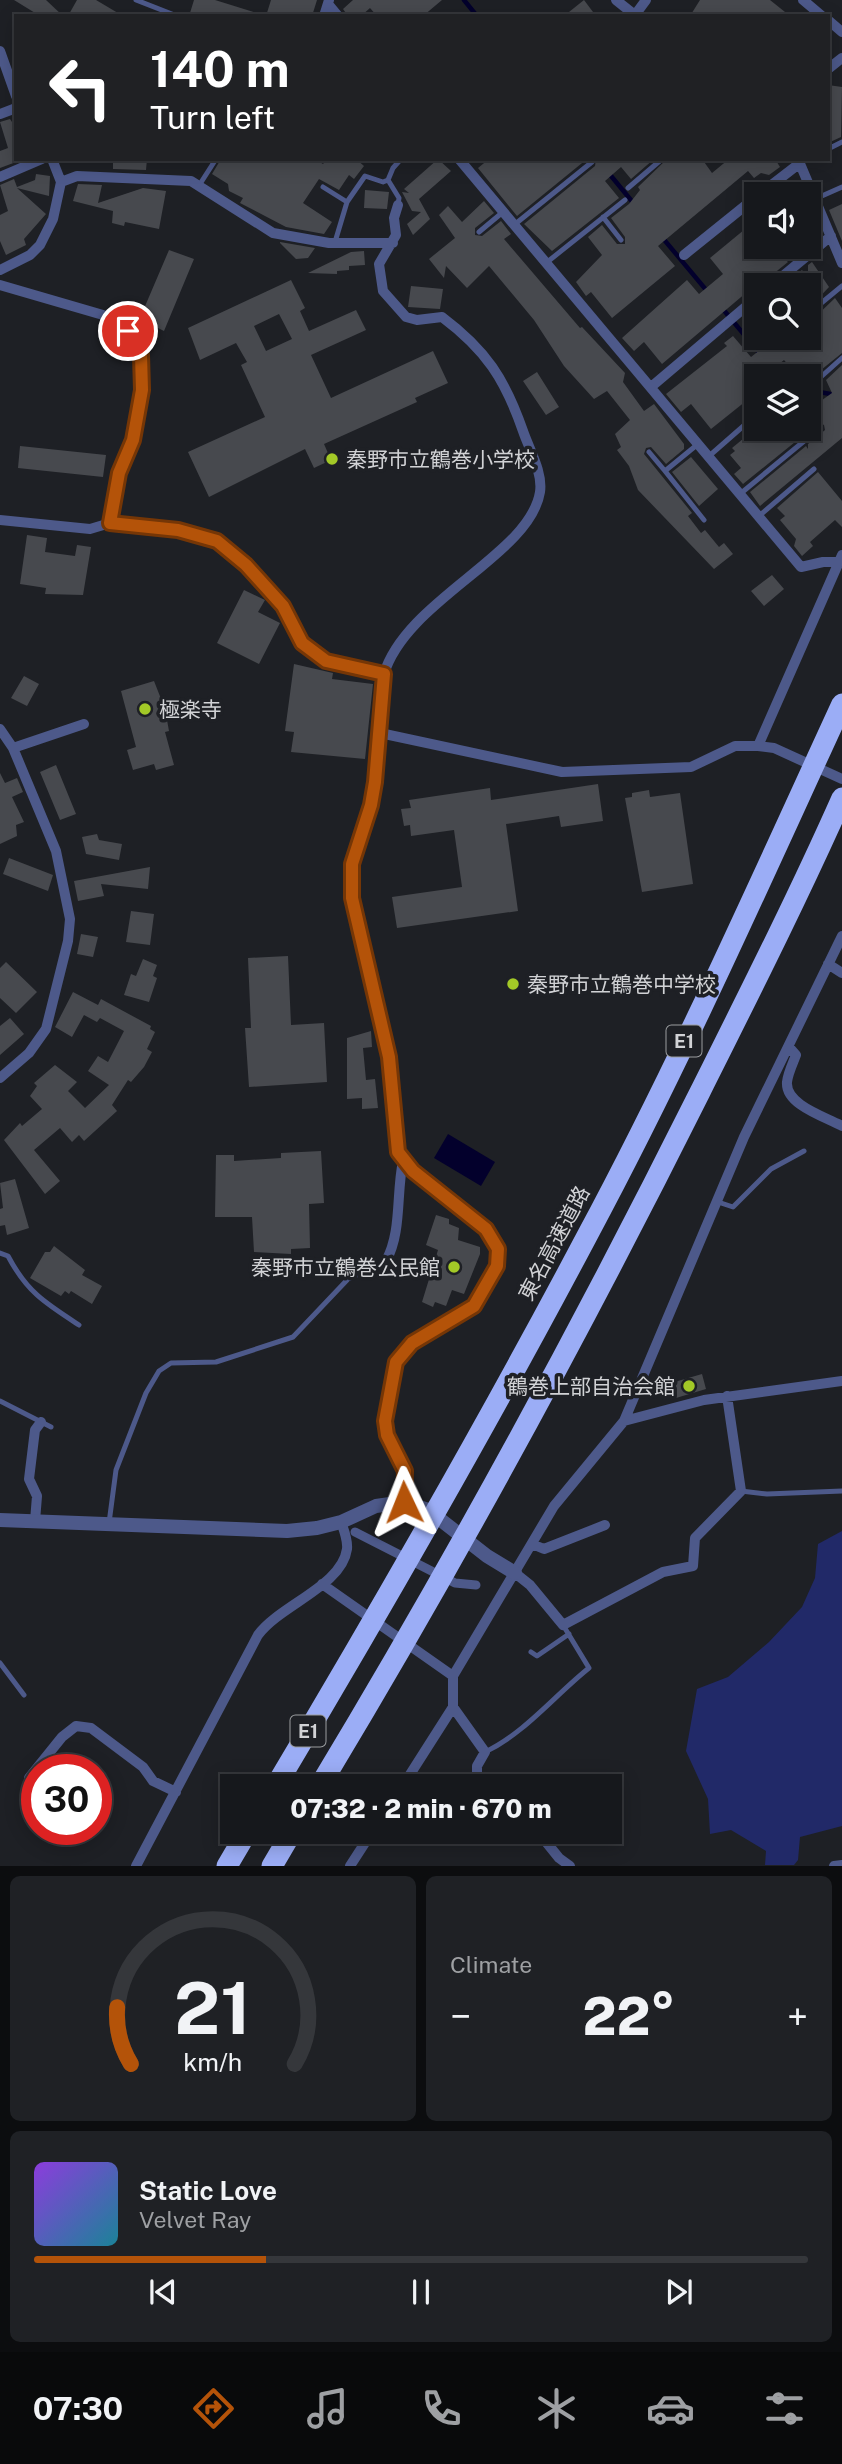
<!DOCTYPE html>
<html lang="en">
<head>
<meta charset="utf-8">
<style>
	body { margin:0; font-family:"Public Sans","Noto Sans JP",sans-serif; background:#1f2125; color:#f1f3f6; height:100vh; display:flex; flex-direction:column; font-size:26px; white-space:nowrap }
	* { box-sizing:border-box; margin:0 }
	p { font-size:23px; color:#9ea0a3 }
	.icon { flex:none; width:38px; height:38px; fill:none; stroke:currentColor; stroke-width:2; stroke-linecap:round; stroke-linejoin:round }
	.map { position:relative; height:1866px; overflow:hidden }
	.side { display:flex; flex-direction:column; gap:10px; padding:10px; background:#0c0d0f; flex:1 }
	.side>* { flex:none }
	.top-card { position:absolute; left:14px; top:14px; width:816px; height:147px; border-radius:0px; box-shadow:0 4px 18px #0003,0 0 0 2px #35373b; background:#202124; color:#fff; overflow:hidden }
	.fabs { position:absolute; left:744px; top:182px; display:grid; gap:14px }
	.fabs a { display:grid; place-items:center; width:77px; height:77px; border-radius:0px; background:#16181c; box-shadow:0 4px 18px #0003,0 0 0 2px #35373b; font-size:35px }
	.speed { position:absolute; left:21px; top:1754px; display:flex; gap:14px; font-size:35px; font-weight:700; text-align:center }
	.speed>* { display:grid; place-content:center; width:91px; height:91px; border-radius:50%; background:#16181c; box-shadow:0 4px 18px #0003,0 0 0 2px #35373b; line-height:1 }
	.speed .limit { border:10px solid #d22; background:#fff; color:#111 }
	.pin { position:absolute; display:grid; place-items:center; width:60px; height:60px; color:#fff; margin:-30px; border:4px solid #fff; border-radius:50%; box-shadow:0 2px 7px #0007 }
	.me { position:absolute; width:77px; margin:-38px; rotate:358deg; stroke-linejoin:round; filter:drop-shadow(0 0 5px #0008) }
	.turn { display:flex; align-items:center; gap:24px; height:147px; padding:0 21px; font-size:32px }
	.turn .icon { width:91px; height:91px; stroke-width:2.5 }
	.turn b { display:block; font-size:49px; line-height:60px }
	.big { font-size:52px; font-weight:800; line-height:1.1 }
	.side .card { flex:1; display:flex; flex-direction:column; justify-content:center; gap:10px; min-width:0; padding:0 24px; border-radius:10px; background:#1f2125 }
	.side .dial { align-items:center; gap:0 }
	.dial svg { height:182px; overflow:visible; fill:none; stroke:#35373b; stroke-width:7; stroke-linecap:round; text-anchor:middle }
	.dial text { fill:#f1f3f6; stroke:none }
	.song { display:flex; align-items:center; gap:21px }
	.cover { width:84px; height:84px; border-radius:10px; background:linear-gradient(135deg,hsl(270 70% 55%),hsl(190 70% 35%)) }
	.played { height:7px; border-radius:4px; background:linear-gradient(90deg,#b45309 30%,#35373b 30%) }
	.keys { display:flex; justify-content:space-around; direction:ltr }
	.heat { display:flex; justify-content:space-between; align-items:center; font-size:38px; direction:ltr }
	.side .tiles { flex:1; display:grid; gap:10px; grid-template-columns:1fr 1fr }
	.card:last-child { grid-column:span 2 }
	.trip { position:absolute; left:220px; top:1774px; width:402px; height:70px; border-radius:0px; background:#16181c; box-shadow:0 4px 18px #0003,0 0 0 2px #35373b; font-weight:800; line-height:70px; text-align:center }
	.menu { display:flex; height:112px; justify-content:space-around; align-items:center; background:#090a0b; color:#9ea0a3 }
	.menu .icon { width:49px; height:49px }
	.menu .active { color:#b45309 }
	.menu b { font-size:32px; color:#f1f3f6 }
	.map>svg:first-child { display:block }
	.green { fill:#212968 }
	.water { fill:#03002c }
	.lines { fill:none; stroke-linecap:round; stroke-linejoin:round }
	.stream { stroke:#03002c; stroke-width:4.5 }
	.building { fill:#47494e; fill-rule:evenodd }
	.service { stroke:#4d598a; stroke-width:5 }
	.pedestrian { stroke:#4d598a; stroke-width:9 }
	.minor { stroke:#4d598a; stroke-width:10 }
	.tertiary { stroke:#4d598a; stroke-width:14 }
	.motorway { stroke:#9badf6; stroke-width:21 }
	.route-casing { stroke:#753606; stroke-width:18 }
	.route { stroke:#b45309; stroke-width:12 }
	.poi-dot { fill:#a3c927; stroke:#1e2025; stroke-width:2.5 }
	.labels { text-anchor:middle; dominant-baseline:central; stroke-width:7; stroke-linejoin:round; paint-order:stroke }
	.shield { fill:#1e2025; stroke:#9b9da0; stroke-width:2 }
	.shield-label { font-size:19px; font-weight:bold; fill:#d1d2d5 }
	.poi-label { font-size:21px; fill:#d1d2d5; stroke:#1e2025; text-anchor:start }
	.street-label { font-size:21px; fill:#d1d2d5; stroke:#1e2025 }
</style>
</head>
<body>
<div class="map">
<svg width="842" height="1866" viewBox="0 0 842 1866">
	<rect width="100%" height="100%" fill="#1e2025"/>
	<path class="green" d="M842 1531V1826L800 1837 798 1860 794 1865H765L766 1851 731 1830 710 1834 708 1799 686 1751 697 1689 728 1677 769 1642 802 1607 815 1578 818 1544Z"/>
	<path class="water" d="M448 1134 495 1162 481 1186 434 1158Z"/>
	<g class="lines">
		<path class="stream" d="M464 0 477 16
			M607 171 635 205
			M661 236 707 291
			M722 308 761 355
			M769 364 781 376
			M808 390 842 396"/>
	</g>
	<path class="building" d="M14 0H46L63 16H40Z
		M77 0H96L123 16H68Z
		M194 0H215L257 13 256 16H199L190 13Z
		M271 0H317L312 16H266Z
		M353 0H442L423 16H377L370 8 361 16H348L343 9Z
		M584 0 596 16H564Z
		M700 0H770L790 16H690Z
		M828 85 842 87 841 137 828 143Z
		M10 119 12 122 16 121V162L0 168V151L8 148 0 122Z
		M113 159H147L146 170 113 169Z
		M221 159H315L323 164 327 159H356L364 166 354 179 349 175 339 190 319 179 303 203 332 222 324 234 286 227 240 203 243 198 229 191 228 184 212 174Z
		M438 159 451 171 419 199 430 219 413 235 407 224 421 212 412 211 402 192 409 193 404 189Z
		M489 159H587L517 216 478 168Z
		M596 159H654L631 179 621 167 605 181 619 198 552 251 524 224 595 166Z
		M667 159H702L712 173 729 159H775L780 167 769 175 761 173 754 178 748 171 658 246 675 266 612 318 591 292 586 296 576 282 602 255 588 237 602 225 617 244H625V237L611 218 629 204 640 190 638 187Z
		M36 174 50 176 49 196 17 188 46 214 24 239 26 245 6 255 0 241V215L8 211 0 185 14 179 17 187 35 180Z
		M78 184 102 185 98 203 143 188 166 191 159 229 125 222 124 226 112 223 113 211 73 201Z
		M365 190 389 192 387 209 364 208Z
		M484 201 494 213 475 228V235L482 236 501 221 511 234 504 239 580 328 582 327 625 373 623 382 644 411 654 404 684 444V449L666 464 651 447 646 448 644 454 692 513 688 516 701 533 705 530 719 547 724 543 733 554 714 569 638 490 629 466 617 450 621 447 615 434 630 420 607 391 594 399 564 366 534 320 489 266 467 288 446 266 444 278 429 259 455 238 439 215 448 206 462 222Z
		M842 204V241L829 210Z
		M756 220V247H795L783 257 788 262 767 279 764 285 760 281 662 364 644 342 634 351 622 338 687 280 699 294 723 274 710 258Z
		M280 243V242L315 248 308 258 296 259Z
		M169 250 194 259 164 331 154 326 151 332 137 325Z
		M364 251 365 265 349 266V270L337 271V274L308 273 351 252Z
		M812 262 829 287 814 303 808 297V285H784L802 270 808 278V265Z
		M291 280 305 308 300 311 309 331 356 310 366 330 311 355 331 398 433 351 448 383 415 398 417 402 324 444 331 460 314 468 305 449 209 497 188 452 265 417 241 365 247 362 236 343 200 360 188 328ZM279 314 292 339 266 351 254 326Z
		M411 286 443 289 440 309 408 307Z
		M835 298 842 308V353L821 370 820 366 808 375V366L797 375 784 360 764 376H756V393L711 429 691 404 681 412 666 394 727 346 724 343 733 336 751 357 775 338H808V324Z
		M842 365V438L760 506 750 492 806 446 808 449V444L825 430 824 425 820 423 808 431V410L832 393 826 380Z
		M537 372 559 407 546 415 523 381Z
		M755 429H793L800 438 743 484 734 474 741 468 730 455 735 451 732 448Z
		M20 446 106 455 103 477 18 468Z
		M691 457 718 489 699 506 672 472Z
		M818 472 842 501V527L835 520 810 542 813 546 802 556 794 546 796 539 780 520 785 516 777 508Z
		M27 535 47 538 45 552 75 556 77 545 91 547 83 595 45 594 46 588 20 584Z
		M772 575 784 589 764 606 751 591Z
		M244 590 265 600 258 612 280 623 259 664 217 643Z
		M294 664 333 673 332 679 373 684 365 759 291 752 294 732 285 731Z
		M24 676 39 684 27 706 11 698Z
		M154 681 165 709 169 731 165 732 174 765 156 770 154 764 133 770 127 750 136 747 121 691Z
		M56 765 76 814 60 820 40 772Z
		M0 773 5 783 17 778 23 792 12 797 24 822 16 825 17 836 0 844Z
		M598 784 603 821 561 827 559 816 506 824 518 911 397 928 392 897 462 887 454 830 411 836 410 825 404 826 401 809 411 808 409 800 490 788 491 800Z
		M649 790 650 797 680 793 693 884 642 892 625 798 632 797V793Z
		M97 834 99 840 122 844 119 860 86 854 82 837Z
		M9 858 53 875 48 891 3 874Z
		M150 867 148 889 101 884 104 896 78 901 74 881Z
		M131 911 154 914 150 945 126 942Z
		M81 934 98 937 93 957 77 954Z
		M288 956 291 1025 324 1023 327 1082 249 1087 245 1028H251L248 958Z
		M143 959 157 965 153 976 157 978 149 1002 124 995 131 974 136 976Z
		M6 962 37 992 16 1013 0 998V968Z
		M73 992 98 1005 101 999 151 1026 150 1029 155 1032 147 1049 152 1052 144 1067 131 1082 128 1080 112 1105 117 1111 84 1141 79 1135 72 1142 60 1128 34 1150 60 1181 45 1194 4 1140 20 1123 22 1126 42 1109 30 1096 37 1086 34 1083 55 1065 77 1082 68 1091 85 1108 109 1085 88 1071 98 1056 108 1062 124 1031 100 1018 97 1022 84 1015 72 1037 55 1027Z
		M10 1018 24 1034 0 1055V1026Z
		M371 1031 372 1047 363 1048 366 1080 375 1079 378 1108 362 1109V1098L347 1099V1038Z
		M321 1151 324 1203 309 1204 310 1248 291 1249V1254L254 1252 252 1217H215L216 1155H234V1161L281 1158V1153Z
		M15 1179 29 1228 7 1235 5 1225 0 1226V1209L3 1208 0 1183Z
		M436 1215 449 1219V1224L459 1228 458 1240 480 1247V1254L464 1294 452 1290 446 1306 435 1302 433 1307 422 1302 438 1250 426 1245Z
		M54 1246 85 1270 82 1275 102 1286 92 1304 71 1291 69 1294 65 1291 61 1296 30 1278 45 1252H50Z
		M702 1374 706 1389 676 1398 671 1383Z"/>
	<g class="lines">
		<path class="service" d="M136 0 177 16
			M828 149 842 142
			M388 180 399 198 398 205
			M388 180 393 168 401 159
			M200 184 216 159
			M323 187 347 202
			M628 188 662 159
			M815 199 842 187
			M603 217 621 240
			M514 225 592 162
			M479 232 503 212
			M335 242 347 202 365 176 383 182 388 180
			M546 263 625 200
			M808 314 842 286
			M813 384 842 358
			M698 444 665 471 704 520
			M649 452 665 471
			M708 457 756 415
			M740 494 820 428
			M759 516 814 469
			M718 1202 733 1207 771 1169 804 1151
			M0 1253 8 1256C27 1292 45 1303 79 1325
			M0 1401 51 1427
			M741 1491 767 1494 842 1491
			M109 1523 116 1470 146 1393 159 1371 171 1363 216 1362 293 1337 348 1279 386 1261
			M531 1652 537 1656 569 1634
			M0 1663 24 1695
			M485 1752C525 1733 555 1695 589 1668L563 1625"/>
		<path class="pedestrian" d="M355 1532 455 1583 476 1585"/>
		<path class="minor" d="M616 0 636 16
			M803 0 822 16
			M328 4 338 16
			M635 15 646 0
			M324 16 329 0
			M828 20 842 32
			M0 51 16 96
			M828 69 842 58
			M0 114 16 108
			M459 159 801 567 823 562H839
			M798 159 842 263
			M0 177 42 159
			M61 182 77 176 191 181 273 233 329 243H393
			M760 194 800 163
			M398 205 394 218 396 235 379 264 383 291 406 317 417 320 442 317C486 350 505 379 523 431 529 449 543 472 540 492 530 555 406 600 384 674L375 782 371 805 352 864V898L389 1057 398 1152 413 1171 486 1229 497 1249V1266L474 1306 412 1343 396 1362 385 1421 387 1435 405 1471 404 1502
			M684 255 756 197
			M0 270 30 255 40 245 53 219 61 182 52 159
			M0 285 103 315C155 340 147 391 133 439 130 451 122 462 119 475 115 491 113 507 110 523
			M772 285 831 236
			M651 387 756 298
			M0 520 90 529 110 523 178 530 217 541 246 565 283 606 302 643 326 661 384 674
			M0 729 13 748 56 851 70 919 68 941 46 1029 29 1053 0 1078
			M380 733 562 772 691 767 735 746H758L774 748 842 779
			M758 746 842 555
			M13 748 84 724
			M828 964 842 973
			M789 1047 796 1055C793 1063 788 1073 787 1082 785 1105 826 1117 842 1126
			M386 1261C402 1232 396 1194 403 1161
			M624 1421 704 1400 842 1381
			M35 1521 37 1496 29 1479 35 1430 41 1422
			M532 1544 544 1549 605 1525
			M515 1573 530 1585 563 1625 663 1572 693 1566 695 1538 741 1491 727 1396
			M322 1584 453 1676
			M29 1778 62 1737 76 1726 91 1728 143 1767 153 1781 176 1792
			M402 1787 453 1707
			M477 1787V1766L485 1752 453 1707V1676L554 1506 624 1421 744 1137 842 936
			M538 1832 559 1858 570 1866
			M136 1866 258 1635C280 1605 342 1586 347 1549 348 1540 344 1530 341 1522
			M350 1866 372 1832
			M834 1866 842 1865"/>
		<path class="tertiary" d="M0 1520 287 1531 317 1528 341 1522 376 1506 404 1502 428 1510 487 1556 515 1573"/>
		<path class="motorway" d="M275 1787C383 1606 488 1423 587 1236 680 1063 760 882 842 704
			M319 1787C456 1560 582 1328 700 1092 749 994 798 897 842 798
			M227 1866 247 1832
			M272 1866 292 1832"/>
	</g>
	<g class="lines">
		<g class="route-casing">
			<path id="route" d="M128 331 141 355 142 390 133 440 119 473 110 523 178 530 217 541 246 565 283 606 302 643 326 661 384 674 375 782 371 805 352 864V898L389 1057 398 1152 413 1171 486 1229 498 1249 497 1266 474 1306 412 1343 396 1362 385 1421 387 1435 405 1471 404 1502"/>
		</g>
		<use href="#route" class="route"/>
	</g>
	<g class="poi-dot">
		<circle cx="332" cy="459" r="7"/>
		<circle cx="145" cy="709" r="7"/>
		<circle cx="513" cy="984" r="7"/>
		<circle cx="454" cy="1267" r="7"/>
		<circle cx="689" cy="1386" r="7"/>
	</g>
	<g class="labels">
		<g class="shield">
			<rect x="666.5" y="1025.5" width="35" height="31" rx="5"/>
			<rect x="290.5" y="1715.5" width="35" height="31" rx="5"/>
		</g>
		<g class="shield-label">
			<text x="684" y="1041">E1</text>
			<text x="308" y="1731">E1</text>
		</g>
		<g class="poi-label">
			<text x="346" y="459">秦野市立鶴巻小学校</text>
			<text x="159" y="709">極楽寺</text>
			<text x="527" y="984">秦野市立鶴巻中学校</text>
			<text x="440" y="1267" text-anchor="end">秦野市立鶴巻公民館</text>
			<text x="675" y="1386" text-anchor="end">鶴巻上部自治会館</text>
		</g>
		<g class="street-label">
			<text transform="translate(554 1243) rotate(-62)">東名高速道路</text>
		</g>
	</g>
</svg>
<div class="fabs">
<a><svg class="icon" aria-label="sound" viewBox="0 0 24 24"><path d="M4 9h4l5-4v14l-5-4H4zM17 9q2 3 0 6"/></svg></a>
<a><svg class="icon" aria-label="search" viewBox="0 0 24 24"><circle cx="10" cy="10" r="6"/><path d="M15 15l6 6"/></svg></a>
<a><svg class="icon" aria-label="layers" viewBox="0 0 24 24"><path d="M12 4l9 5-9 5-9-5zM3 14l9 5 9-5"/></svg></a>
</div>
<div class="speed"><div class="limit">30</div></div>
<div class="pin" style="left:128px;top:331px;background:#d93025"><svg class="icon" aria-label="arrive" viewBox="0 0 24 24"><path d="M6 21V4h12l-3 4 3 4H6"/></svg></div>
<svg class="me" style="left:404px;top:1502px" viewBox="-20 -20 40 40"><path d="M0-17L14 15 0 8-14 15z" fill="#b45309" stroke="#fff" stroke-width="4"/></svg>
<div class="trip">07:32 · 2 min · 670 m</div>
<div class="top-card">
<div class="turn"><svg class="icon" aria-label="left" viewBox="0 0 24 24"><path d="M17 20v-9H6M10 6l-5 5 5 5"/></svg><div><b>140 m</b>Turn left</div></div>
</div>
</div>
<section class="side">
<div class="tiles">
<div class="card dial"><svg viewBox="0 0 100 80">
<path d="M14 69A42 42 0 1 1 86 69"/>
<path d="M14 69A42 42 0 0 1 8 44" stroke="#b45309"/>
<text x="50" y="56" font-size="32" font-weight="700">21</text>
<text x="50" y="72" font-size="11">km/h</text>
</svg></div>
<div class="card"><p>Climate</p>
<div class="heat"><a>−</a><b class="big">22°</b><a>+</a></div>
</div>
<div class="card">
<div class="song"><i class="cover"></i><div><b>Static Love</b><p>Velvet Ray</p></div></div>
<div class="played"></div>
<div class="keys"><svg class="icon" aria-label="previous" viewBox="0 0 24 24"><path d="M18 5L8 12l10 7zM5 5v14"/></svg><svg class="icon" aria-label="pause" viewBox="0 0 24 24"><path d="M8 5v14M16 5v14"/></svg><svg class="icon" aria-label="next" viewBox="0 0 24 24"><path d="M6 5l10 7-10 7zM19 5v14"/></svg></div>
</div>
</div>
</section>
<nav class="menu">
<b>07:30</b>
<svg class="icon active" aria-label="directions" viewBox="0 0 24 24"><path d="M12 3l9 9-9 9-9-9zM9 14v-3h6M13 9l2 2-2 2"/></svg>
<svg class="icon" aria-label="music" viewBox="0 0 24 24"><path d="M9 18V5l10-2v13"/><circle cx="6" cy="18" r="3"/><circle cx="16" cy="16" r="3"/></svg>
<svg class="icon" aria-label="phone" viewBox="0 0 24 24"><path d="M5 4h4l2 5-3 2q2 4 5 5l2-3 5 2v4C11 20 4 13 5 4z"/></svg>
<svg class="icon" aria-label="climate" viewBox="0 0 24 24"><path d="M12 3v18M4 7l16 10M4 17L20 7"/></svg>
<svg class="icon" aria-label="car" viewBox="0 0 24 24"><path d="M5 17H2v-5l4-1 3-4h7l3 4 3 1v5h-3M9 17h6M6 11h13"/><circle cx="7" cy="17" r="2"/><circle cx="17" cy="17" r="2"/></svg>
<svg class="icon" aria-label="filters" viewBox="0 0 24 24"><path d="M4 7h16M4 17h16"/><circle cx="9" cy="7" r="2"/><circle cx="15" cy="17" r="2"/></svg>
</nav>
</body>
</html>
